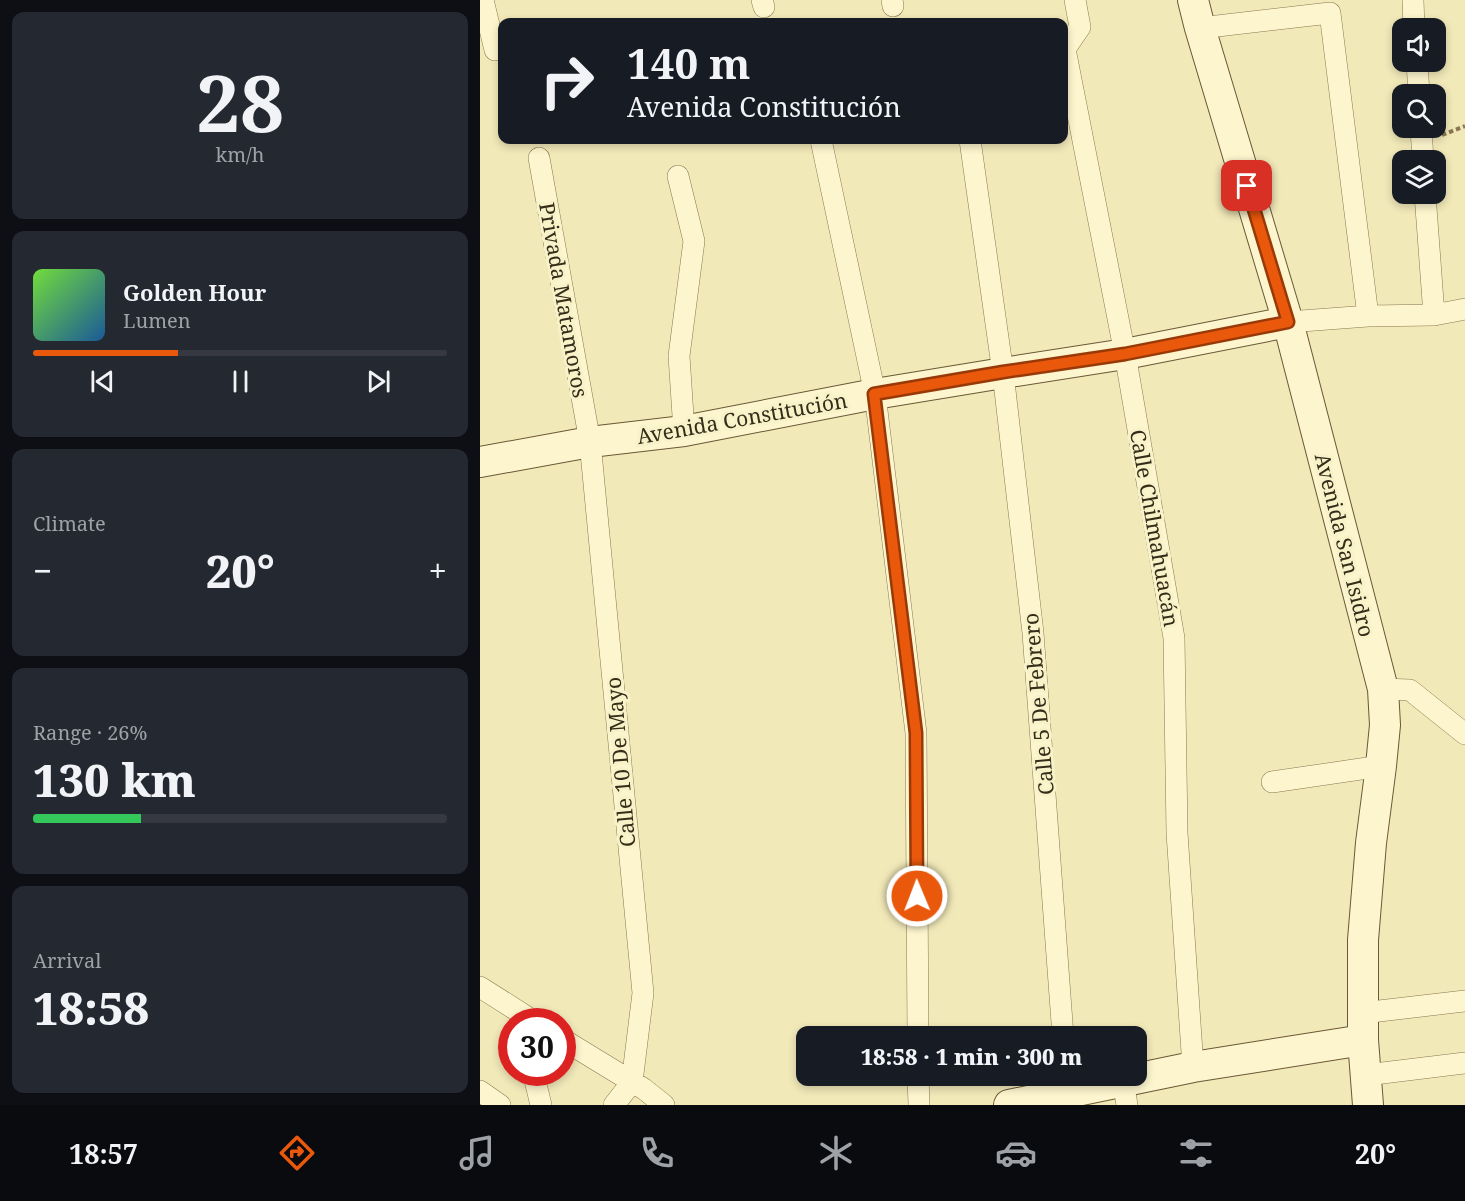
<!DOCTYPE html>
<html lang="en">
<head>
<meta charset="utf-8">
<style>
	body { margin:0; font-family:"Noto Serif",serif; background:#242831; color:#f1f3f6; height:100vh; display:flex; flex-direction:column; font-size:22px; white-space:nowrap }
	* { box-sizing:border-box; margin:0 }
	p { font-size:20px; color:#9ea1a6 }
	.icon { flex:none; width:33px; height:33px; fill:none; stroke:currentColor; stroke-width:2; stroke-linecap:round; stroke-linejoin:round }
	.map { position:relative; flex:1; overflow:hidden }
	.panel { display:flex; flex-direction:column; gap:12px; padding:12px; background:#0d0f14; width:480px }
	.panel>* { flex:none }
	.banner { position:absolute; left:18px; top:18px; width:570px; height:126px; border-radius:12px; box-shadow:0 3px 9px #0003; background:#171b24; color:#f1f3f6; overflow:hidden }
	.fabs { position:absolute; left:912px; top:18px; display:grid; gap:12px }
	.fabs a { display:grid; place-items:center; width:54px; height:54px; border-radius:12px; background:#171b24; box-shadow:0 3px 9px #0003; font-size:30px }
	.speed { position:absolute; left:18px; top:1008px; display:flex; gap:12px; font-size:30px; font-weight:700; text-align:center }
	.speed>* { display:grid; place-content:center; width:78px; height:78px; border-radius:50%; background:#171b24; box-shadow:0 3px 9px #0003; line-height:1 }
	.speed .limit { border:9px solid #d22; background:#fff; color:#111 }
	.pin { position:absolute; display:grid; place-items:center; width:51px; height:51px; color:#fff; margin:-26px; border-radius:12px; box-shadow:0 3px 9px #0006 }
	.me { position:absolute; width:66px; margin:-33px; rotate:359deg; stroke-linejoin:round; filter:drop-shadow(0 0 4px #0008) }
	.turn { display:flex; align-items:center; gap:21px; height:126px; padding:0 30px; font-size:27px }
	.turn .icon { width:78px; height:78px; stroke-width:2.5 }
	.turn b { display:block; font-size:42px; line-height:51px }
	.big { font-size:45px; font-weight:800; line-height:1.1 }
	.panel .tile { flex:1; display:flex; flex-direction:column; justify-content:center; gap:9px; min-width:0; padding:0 21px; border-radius:12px; background:#242831 }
	.panel .dial { align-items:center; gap:0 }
	.dial b { font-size:78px; line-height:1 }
	.song { display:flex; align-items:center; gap:18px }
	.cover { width:72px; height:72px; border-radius:9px; background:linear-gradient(135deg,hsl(100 70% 55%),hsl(210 70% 35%)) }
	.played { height:6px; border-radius:3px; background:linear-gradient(90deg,#ea580c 35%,#363941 35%) }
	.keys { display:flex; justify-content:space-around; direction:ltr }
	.heat { display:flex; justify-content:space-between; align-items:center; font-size:33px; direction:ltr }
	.charge { height:9px; border-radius:4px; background:linear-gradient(90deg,#34c759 26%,#363941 0) }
	.trip { position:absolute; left:316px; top:1026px; width:351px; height:60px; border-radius:12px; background:#171b24; box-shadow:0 3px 9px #0003; font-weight:800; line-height:60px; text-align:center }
	.tabs { display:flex; height:96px; justify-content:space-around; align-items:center; background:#090b0e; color:#9ea1a6 }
	.tabs .icon { width:42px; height:42px }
	.tabs .on { color:#ea580c }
	.tabs b { font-size:27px; color:#f1f3f6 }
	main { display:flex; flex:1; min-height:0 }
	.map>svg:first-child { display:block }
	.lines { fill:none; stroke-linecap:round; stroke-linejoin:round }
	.minor-casing { stroke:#897852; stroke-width:22 }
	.secondary-casing { stroke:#6a5836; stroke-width:32 }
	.path { stroke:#897852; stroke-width:4; stroke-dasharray:4.5 3; stroke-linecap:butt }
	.minor { stroke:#fcf5cd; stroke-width:21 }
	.secondary { stroke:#fcf5cd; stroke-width:30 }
	.route-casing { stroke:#983908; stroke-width:15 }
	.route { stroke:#ea580c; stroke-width:10 }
	.labels { text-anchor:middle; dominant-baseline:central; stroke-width:6; stroke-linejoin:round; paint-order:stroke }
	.street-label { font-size:21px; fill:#362c19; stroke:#f8f2c9 }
</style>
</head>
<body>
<main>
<section class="panel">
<div class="tile dial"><b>28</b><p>km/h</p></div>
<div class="tile">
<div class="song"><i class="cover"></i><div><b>Golden Hour</b><p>Lumen</p></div></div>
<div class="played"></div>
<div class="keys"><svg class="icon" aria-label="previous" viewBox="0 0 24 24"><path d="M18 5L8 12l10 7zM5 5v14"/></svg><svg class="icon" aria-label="pause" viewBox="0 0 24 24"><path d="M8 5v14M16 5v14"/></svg><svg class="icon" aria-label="next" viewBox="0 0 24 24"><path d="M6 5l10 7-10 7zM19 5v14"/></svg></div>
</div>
<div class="tile"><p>Climate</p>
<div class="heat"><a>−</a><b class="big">20°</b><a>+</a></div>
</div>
<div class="tile"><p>Range · 26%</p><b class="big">130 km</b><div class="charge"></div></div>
<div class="tile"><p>Arrival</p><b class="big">18:58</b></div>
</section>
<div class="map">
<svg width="985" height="1105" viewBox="0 0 985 1105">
	<rect width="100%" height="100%" fill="#f2e9b9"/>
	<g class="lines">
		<g class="minor-casing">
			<path id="minor" d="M3 0 15 50
				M282 0 284 7
				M412 0 413 6
				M595 0 600 27 585 49 645 354 694 638 697 833 713 1067
				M933 0 934 28
				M720 28 850 13 888 316
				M937 62 939 94
				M941 128 943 160
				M341 140 395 394 436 733 438 1036
				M490 140 523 373 553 633 583 1036
				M59 158 110 442 163 993 152 1082 134 1105
				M198 176 214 241 199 356 204 431
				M945 194 954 315
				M808 322 888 316 954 315 985 309
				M903 689 930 690 985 734
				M792 782 901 766
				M0 987 55 1022
				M882 1013 985 1001
				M82 1039 164 1089 184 1105
				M53 1072 61 1105
				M886 1075 985 1063
				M438 1076 439 1105
				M643 1081 647 1105
				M0 1091 20 1105"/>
		</g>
		<g class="secondary-casing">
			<path id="secondary" d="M713 0 720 28 808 322 903 689 905 725 901 766 891 843 883 940V1040L888 1105
				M0 462 110 442 204 431 395 394 523 373 645 354 808 322
				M529 1105 713 1067 883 1040"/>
		</g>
		<path class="path" d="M962 135 985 126"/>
		<use href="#minor" class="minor"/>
		<use href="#secondary" class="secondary"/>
	</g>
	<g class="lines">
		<g class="route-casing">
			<path id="route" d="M437 896 436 733 394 394 523 372 645 354 808 322 767 186"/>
		</g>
		<use href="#route" class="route"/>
	</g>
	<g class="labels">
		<g class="street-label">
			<text transform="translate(84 300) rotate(80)">Privada Matamoros</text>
			<text transform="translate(262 418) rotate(-10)">Avenida Constitución</text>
			<text transform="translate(675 528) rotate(80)">Calle Chilmahuacán</text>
			<text transform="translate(865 545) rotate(76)">Avenida San Isidro</text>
			<text transform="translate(558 704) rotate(-95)">Calle 5 De Febrero</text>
			<text transform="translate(140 762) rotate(-95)">Calle 10 De Mayo</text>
		</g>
	</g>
</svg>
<div class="fabs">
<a><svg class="icon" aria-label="sound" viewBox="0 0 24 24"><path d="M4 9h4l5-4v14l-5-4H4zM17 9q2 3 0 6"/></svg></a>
<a><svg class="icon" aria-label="search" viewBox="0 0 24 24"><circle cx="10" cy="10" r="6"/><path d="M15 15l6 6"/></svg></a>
<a><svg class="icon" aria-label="layers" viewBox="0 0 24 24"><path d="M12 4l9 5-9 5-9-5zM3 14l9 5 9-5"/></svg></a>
</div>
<div class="speed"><div class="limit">30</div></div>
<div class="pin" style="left:767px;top:186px;background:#d93025"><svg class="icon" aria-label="arrive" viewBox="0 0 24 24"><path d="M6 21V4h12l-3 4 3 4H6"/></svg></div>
<svg class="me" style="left:437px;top:896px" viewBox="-20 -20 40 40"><circle r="17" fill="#ea580c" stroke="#fff" stroke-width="3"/><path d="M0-11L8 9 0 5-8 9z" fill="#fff"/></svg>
<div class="trip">18:58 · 1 min · 300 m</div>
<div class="banner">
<div class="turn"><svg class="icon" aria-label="right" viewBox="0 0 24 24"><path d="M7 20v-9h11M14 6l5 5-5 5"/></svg><div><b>140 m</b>Avenida Constitución</div></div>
</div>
</div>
</main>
<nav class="tabs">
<b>18:57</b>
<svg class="icon on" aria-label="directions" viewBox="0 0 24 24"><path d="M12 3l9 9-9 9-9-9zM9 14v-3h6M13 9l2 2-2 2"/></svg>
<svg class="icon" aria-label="music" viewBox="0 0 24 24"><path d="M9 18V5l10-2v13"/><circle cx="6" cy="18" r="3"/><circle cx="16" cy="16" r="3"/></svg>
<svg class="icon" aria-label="phone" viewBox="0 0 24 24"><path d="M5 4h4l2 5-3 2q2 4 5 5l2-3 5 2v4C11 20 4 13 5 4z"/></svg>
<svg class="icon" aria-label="climate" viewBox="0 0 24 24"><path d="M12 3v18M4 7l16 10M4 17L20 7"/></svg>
<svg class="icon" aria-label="car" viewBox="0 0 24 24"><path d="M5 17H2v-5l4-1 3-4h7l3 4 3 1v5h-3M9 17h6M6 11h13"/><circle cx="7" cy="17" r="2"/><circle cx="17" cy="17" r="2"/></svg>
<svg class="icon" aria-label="filters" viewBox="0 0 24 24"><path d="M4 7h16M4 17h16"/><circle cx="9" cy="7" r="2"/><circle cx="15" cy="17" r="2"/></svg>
<b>20°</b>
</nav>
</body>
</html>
